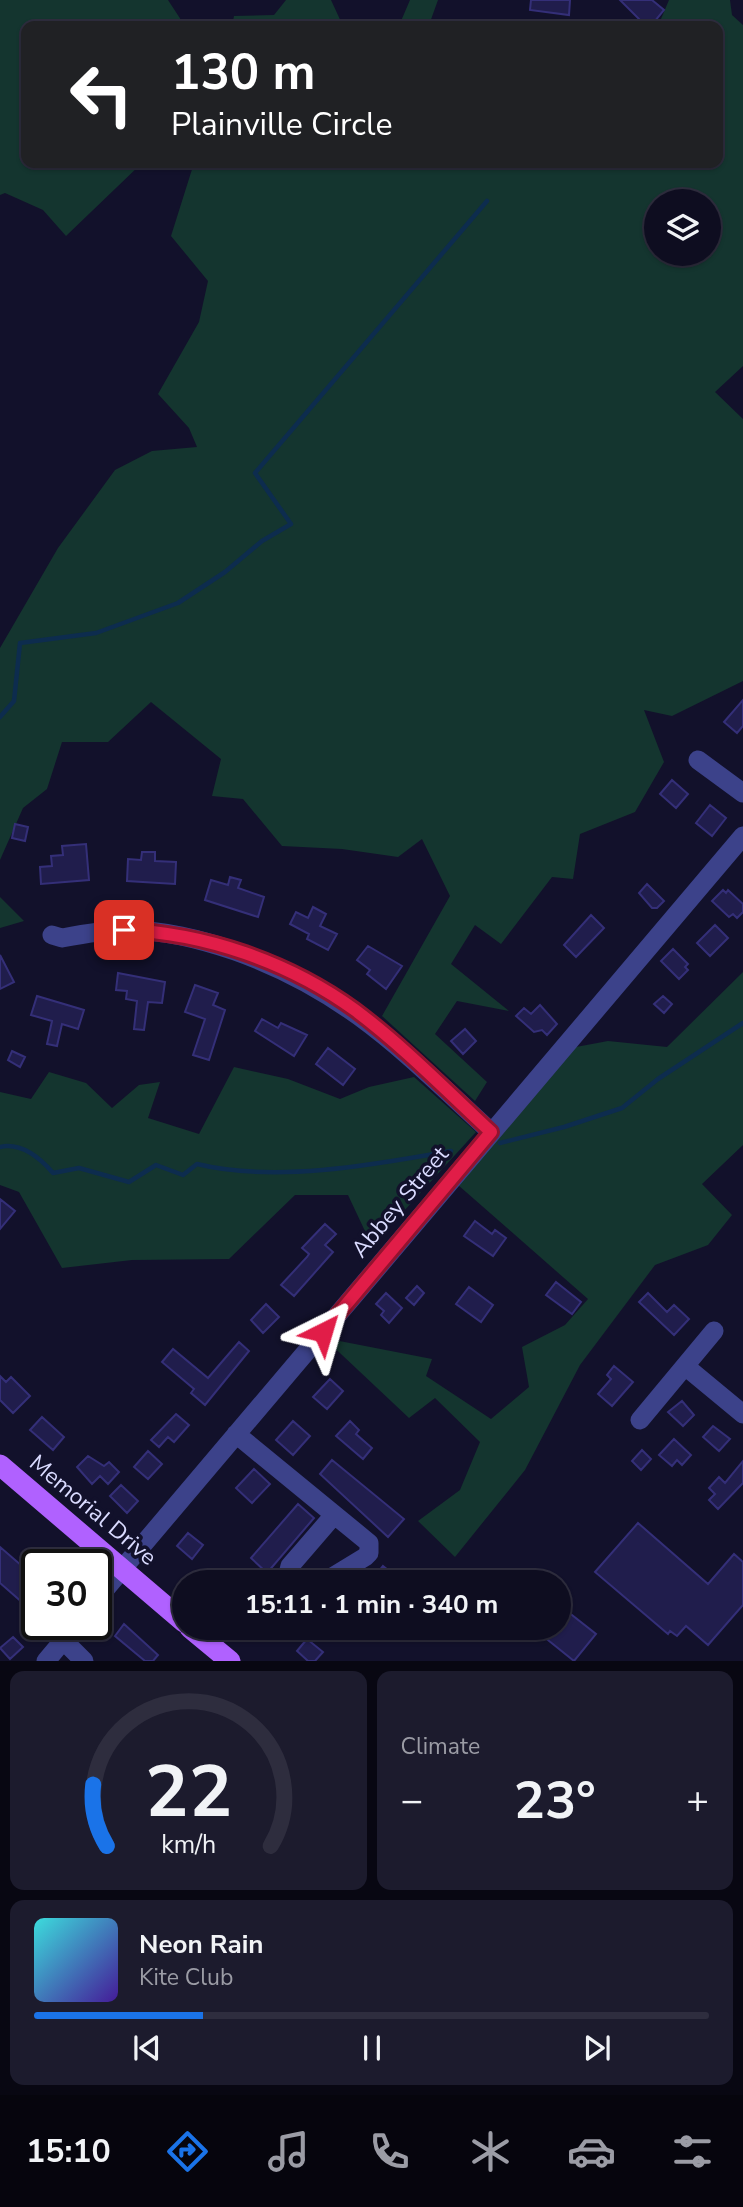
<!DOCTYPE html>
<html lang="en">
<head>
<meta charset="utf-8">
<style>
	body { margin:0; font-family:"Nunito Sans",sans-serif; background:#1c1b2d; color:#f1f3f6; height:100vh; display:flex; flex-direction:column; font-size:26px; white-space:nowrap }
	* { box-sizing:border-box; margin:0 }
	p { font-size:23px; color:#9b9ca5 }
	.icon { flex:none; width:38px; height:38px; fill:none; stroke:currentColor; stroke-width:2; stroke-linecap:round; stroke-linejoin:round }
	.map { position:relative; height:1661px; overflow:hidden }
	.sheet { display:flex; flex-direction:column; gap:10px; padding:10px; background:#080712; flex:1 }
	.sheet>* { flex:none }
	.guide { position:absolute; left:21px; top:21px; width:702px; height:147px; border-radius:14px; box-shadow:0 2px 5px #0004,0 0 0 2px #2e2d3e; background:#202124; color:#fff; overflow:hidden }
	.buttons { position:absolute; left:644px; top:189px; display:grid; gap:14px }
	.buttons a { display:grid; place-items:center; width:77px; height:77px; border-radius:50%; background:#0e0d20; box-shadow:0 2px 5px #0004,0 0 0 2px #2e2d3e; font-size:35px }
	.speed { position:absolute; left:21px; top:1549px; display:flex; gap:14px; font-size:35px; font-weight:700; text-align:center }
	.speed>* { display:grid; place-content:center; width:91px; height:91px; border-radius:50%; background:#0e0d20; box-shadow:0 2px 5px #0004,0 0 0 2px #2e2d3e; line-height:1 }
	.speed .limit { border:4px solid #111; border-radius:10px; background:#fff; color:#111 }
	.pin { position:absolute; display:grid; place-items:center; width:60px; height:60px; color:#fff; margin:-30px; border-radius:14px; box-shadow:0 4px 10px #0006 }
	.me { position:absolute; width:77px; margin:-38px; rotate:40deg; stroke-linejoin:round; filter:drop-shadow(0 0 5px #0008) }
	.turn { display:flex; align-items:center; gap:24px; height:147px; padding:0 35px; font-size:32px }
	.turn .icon { width:91px; height:91px; stroke-width:2.5 }
	.turn b { display:block; font-size:49px; line-height:60px }
	.big { font-size:52px; font-weight:700; line-height:1.1 }
	.sheet .tile { flex:1; display:flex; flex-direction:column; justify-content:center; gap:10px; min-width:0; padding:0 24px; border-radius:14px; background:#1c1b2d }
	.sheet .dial { align-items:center; gap:0 }
	.dial svg { height:182px; overflow:visible; fill:none; stroke:#2e2d3e; stroke-width:7; stroke-linecap:round; text-anchor:middle }
	.dial text { fill:#f1f3f6; stroke:none }
	.song { display:flex; align-items:center; gap:21px }
	.cover { width:84px; height:84px; border-radius:10px; background:linear-gradient(135deg,hsl(180 70% 55%),hsl(260 70% 35%)) }
	.played { height:7px; border-radius:4px; background:linear-gradient(90deg,#1a73e8 25%,#2e2d3e 25%) }
	.keys { display:flex; justify-content:space-around; direction:ltr }
	.heat { display:flex; justify-content:space-between; align-items:center; font-size:38px; direction:ltr }
	.sheet .tiles { flex:1; display:grid; gap:10px; grid-template-columns:1fr 1fr }
	.tile:last-child { grid-column:span 2 }
	.trip { position:absolute; left:172px; top:1570px; width:399px; height:70px; border-radius:35px; background:#0e0d20; box-shadow:0 2px 5px #0004,0 0 0 2px #2e2d3e; font-weight:700; line-height:70px; text-align:center }
	.menu { display:flex; height:112px; justify-content:space-around; align-items:center; background:#06050d; color:#9b9ca5 }
	.menu .icon { width:49px; height:49px }
	.menu .on { color:#1a73e8 }
	.menu b { font-size:32px; color:#f1f3f6 }
	.map>svg:first-child { display:block }
	.green { fill:#14352f; fill-rule:evenodd }
	.lines { fill:none; stroke-linecap:round; stroke-linejoin:round }
	.stream { stroke:#0d2c4e; stroke-width:4.5 }
	.building { fill:#201d4c; stroke:#342f78; stroke-width:2 }
	.minor { stroke:#3c428a; stroke-width:19 }
	.major { stroke:#b061ff; stroke-width:21 }
	.route-casing { stroke:#92132f; stroke-width:18 }
	.route { stroke:#e11d48; stroke-width:12 }
	.labels { text-anchor:middle; dominant-baseline:central; stroke-width:7; stroke-linejoin:round; paint-order:stroke }
	.street-label { font-size:23px; fill:#dadbff; stroke:#12112b }
</style>
</head>
<body>
<div class="map">
<svg width="743" height="1661" viewBox="0 0 743 1661">
	<rect width="100%" height="100%" fill="#12112b"/>
	<path class="green" d="M0 0H168L185 26H26V163H142L66 236 43 210 5 193 0 195Z
		M286 0H331L343 26H232L234 16 274 15Z
		M410 0H438L429 25 431 26H359L401 21Z
		M669 0H730L732 15 743 25V366L715 392 743 419V681L672 716 644 710 664 762 635 812 580 834 573 879 552 877 501 944 475 925 451 964 509 1011 457 1001 435 1034 487 1082 475 1101 382 1016 450 896 422 839 398 857 342 849 282 846 243 799 212 796 221 759 151 702 108 742H62L47 789 23 808 0 860V648L58 548 115 470 152 451 197 447 189 428 158 394 199 322 208 281 171 236 194 163H718V26H658ZM656 201H709V254H656Z
		M0 897 24 921 0 928Z
		M743 972V1145L702 1184 732 1215 708 1245 655 1265 580 1365 525 1470 455 1557 418 1521 460 1490 480 1442 435 1398 409 1418 324 1338 432 1359 426 1376 491 1419 529 1387 522 1347 565 1325 588 1299 458 1185 576 1047 608 1041 667 1047Z
		M234 1067 288 1079 340 1099 369 1087 414 1077 476 1132 372 1246 348 1195H295L229 1259 132 1260 62 1268 19 1192 0 1185V1092L31 1099 49 1072 86 1083 112 1108 139 1085 160 1082 148 1118 199 1134Z"/>
	<g class="lines">
		<path class="stream" d="M0 717 14 701 20 643 96 633 178 603 225 572 262 541 291 524 255 473 487 201
			M500 1143 564 1127 622 1108 658 1079 743 1023
			M0 1147C22 1142 40 1158 53 1173L79 1168 129 1182 156 1165 183 1175 197 1164C275 1183 373 1165 451 1151"/>
	</g>
	<path class="building" d="M531 0H570L569 15 530 10Z
		M620 0H652L664 10 651 26H646Z
		M743 700V726L737 733 724 722Z
		M672 780 688 794 676 808 660 794Z
		M710 805 726 818 712 836 696 823Z
		M15 824 28 827 25 841 12 838Z
		M86 844 89 880 41 884 40 867 52 866 51 856 63 855 62 846Z
		M142 852H155V861L176 862 175 884 127 881 128 859 141 860Z
		M230 877 241 880 238 888 264 897 258 917 205 900 211 880 228 885Z
		M647 884 664 901 657 908H652L639 893Z
		M723 890 726 893 728 890 743 904V912L737 918 733 914 729 917 712 901Z
		M313 907 326 914 320 926 337 934 328 950 307 939 309 934 290 924 296 912 308 918Z
		M591 915 604 928 576 957 564 945Z
		M715 925 728 938 710 956 697 943Z
		M368 946 402 966 386 989 367 974 370 970 357 960Z
		M673 949 688 964 685 967 688 970 679 979 661 961Z
		M0 955 14 982 0 989Z
		M118 973 165 982 162 1003 148 1002 144 1030 134 1029 137 1001 126 999 127 991 116 990Z
		M195 985 218 993 213 1005 225 1010 209 1060 193 1055 205 1019 185 1012Z
		M37 996 84 1010 78 1029 62 1024 57 1046 47 1044 52 1021 31 1015Z
		M663 996 672 1004 664 1013 654 1004Z
		M540 1005 557 1024 547 1035 542 1030 534 1032 516 1016 524 1008 531 1014Z
		M262 1019 278 1028 281 1023 307 1035 294 1056 255 1031Z
		M465 1029 476 1041 463 1054 451 1041Z
		M328 1048 355 1069 343 1085 316 1064Z
		M12 1051 25 1057 20 1067 8 1060Z
		M0 1199 15 1211 0 1229Z
		M475 1221 492 1234 495 1230 506 1238 493 1256 464 1236Z
		M325 1224 336 1234 325 1245 333 1252 294 1296 281 1285 307 1257 309 1254 302 1248Z
		M556 1282 581 1302 572 1314 546 1295Z
		M417 1286 424 1293 414 1305 406 1298Z
		M469 1287 493 1305 481 1322 456 1304Z
		M386 1293 402 1308 389 1323 381 1315 384 1311 376 1304Z
		M648 1293 667 1312 674 1305 689 1319 674 1335 639 1302Z
		M266 1304 279 1317 263 1333 251 1320Z
		M239 1342 249 1351 205 1405 191 1393 194 1389 162 1362 173 1349 208 1378Z
		M614 1366 633 1382 612 1406 598 1394 611 1379 607 1375Z
		M0 1376 6 1382 11 1377 30 1396 13 1413 0 1400Z
		M330 1379 343 1391 327 1409 313 1397Z
		M682 1401 694 1415 683 1426 668 1412Z
		M176 1414 189 1425 174 1442 168 1437 159 1447 151 1440Z
		M42 1417 64 1437 53 1450 30 1430Z
		M293 1421 310 1436 293 1455 276 1440Z
		M350 1421 359 1430 356 1434 372 1448 363 1459 336 1436Z
		M713 1426 730 1439 719 1451 703 1437Z
		M674 1439 691 1455 682 1465 677 1460 672 1466 659 1455Z
		M642 1450 651 1459 641 1470 632 1461Z
		M148 1451 162 1464 148 1479 134 1467Z
		M88 1456 104 1466 109 1462 119 1472 108 1484 100 1476 92 1484 77 1467Z
		M332 1460 404 1519 388 1537 320 1474Z
		M743 1461V1483L718 1509 709 1500 715 1494 709 1488 719 1477 725 1483Z
		M254 1469 270 1484 252 1503 236 1488Z
		M121 1485 138 1501 127 1513 110 1496Z
		M298 1504 314 1518 267 1573 251 1558Z
		M638 1523 708 1584 734 1554 743 1562V1605L708 1645 686 1626 677 1636 670 1631 668 1634 595 1572Z
		M188 1533 203 1545 192 1559 177 1546Z
		M0 1547 37 1579V1607L30 1615 21 1608 24 1604 0 1583Z
		M383 1566 403 1582H370Z
		M558 1604 596 1634 574 1661 533 1628H558Z
		M124 1624 158 1655 153 1661H145L115 1636Z
		M13 1637 23 1647 10 1659 0 1648Z
		M307 1639 323 1652 315 1661H308L297 1651Z"/>
	<g class="lines">
		<path class="minor" d="M698 760 743 793
			M52 935 62 938C83 934 104 930 125 930 164 930 199 939 235 951 348 991 406 1054 491 1132
			M685 1366 743 1414
			M640 1420 714 1331
			M236 1434 369 1543V1553L365 1557 324 1582
			M286 1582 290 1566 334 1515
			M96 1600 743 836
			M63 1640 84 1661
			M46 1661 77 1624"/>
		<path class="major" d="M0 1465 184 1622
			M190 1628 230 1661"/>
	</g>
	<g class="lines">
		<g class="route-casing">
			<path id="route" d="M124 930C205 933 289 962 355 1010 403 1046 447 1091 491 1132L323 1332"/>
		</g>
		<use href="#route" class="route"/>
	</g>
	<g class="labels">
		<g class="street-label">
			<text transform="translate(400 1202) rotate(-50)">Abbey Street</text>
			<text transform="translate(93 1510) rotate(40)">Memorial Drive</text>
		</g>
	</g>
</svg>
<div class="buttons">
<a><svg class="icon" aria-label="layers" viewBox="0 0 24 24"><path d="M12 4l9 5-9 5-9-5zM3 14l9 5 9-5"/></svg></a>
</div>
<div class="speed"><div class="limit">30</div></div>
<div class="pin" style="left:124px;top:930px;background:#d93025"><svg class="icon" aria-label="arrive" viewBox="0 0 24 24"><path d="M6 21V4h12l-3 4 3 4H6"/></svg></div>
<svg class="me" style="left:323px;top:1332px" viewBox="-20 -20 40 40"><path d="M0-17L14 15 0 8-14 15z" fill="#e11d48" stroke="#fff" stroke-width="4"/></svg>
<div class="trip">15:11 · 1 min · 340 m</div>
<div class="guide">
<div class="turn"><svg class="icon" aria-label="left" viewBox="0 0 24 24"><path d="M17 20v-9H6M10 6l-5 5 5 5"/></svg><div><b>130 m</b>Plainville Circle</div></div>
</div>
</div>
<section class="sheet">
<div class="tiles">
<div class="tile dial"><svg viewBox="0 0 100 80">
<path d="M14 69A42 42 0 1 1 86 69"/>
<path d="M14 69A42 42 0 0 1 8 42" stroke="#1a73e8"/>
<text x="50" y="56" font-size="32" font-weight="700">22</text>
<text x="50" y="72" font-size="11">km/h</text>
</svg></div>
<div class="tile"><p>Climate</p>
<div class="heat"><a>−</a><b class="big">23°</b><a>+</a></div>
</div>
<div class="tile">
<div class="song"><i class="cover"></i><div><b>Neon Rain</b><p>Kite Club</p></div></div>
<div class="played"></div>
<div class="keys"><svg class="icon" aria-label="previous" viewBox="0 0 24 24"><path d="M18 5L8 12l10 7zM5 5v14"/></svg><svg class="icon" aria-label="pause" viewBox="0 0 24 24"><path d="M8 5v14M16 5v14"/></svg><svg class="icon" aria-label="next" viewBox="0 0 24 24"><path d="M6 5l10 7-10 7zM19 5v14"/></svg></div>
</div>
</div>
</section>
<nav class="menu">
<b>15:10</b>
<svg class="icon on" aria-label="directions" viewBox="0 0 24 24"><path d="M12 3l9 9-9 9-9-9zM9 14v-3h6M13 9l2 2-2 2"/></svg>
<svg class="icon" aria-label="music" viewBox="0 0 24 24"><path d="M9 18V5l10-2v13"/><circle cx="6" cy="18" r="3"/><circle cx="16" cy="16" r="3"/></svg>
<svg class="icon" aria-label="phone" viewBox="0 0 24 24"><path d="M5 4h4l2 5-3 2q2 4 5 5l2-3 5 2v4C11 20 4 13 5 4z"/></svg>
<svg class="icon" aria-label="climate" viewBox="0 0 24 24"><path d="M12 3v18M4 7l16 10M4 17L20 7"/></svg>
<svg class="icon" aria-label="car" viewBox="0 0 24 24"><path d="M5 17H2v-5l4-1 3-4h7l3 4 3 1v5h-3M9 17h6M6 11h13"/><circle cx="7" cy="17" r="2"/><circle cx="17" cy="17" r="2"/></svg>
<svg class="icon" aria-label="filters" viewBox="0 0 24 24"><path d="M4 7h16M4 17h16"/><circle cx="9" cy="7" r="2"/><circle cx="15" cy="17" r="2"/></svg>
</nav>
</body>
</html>
